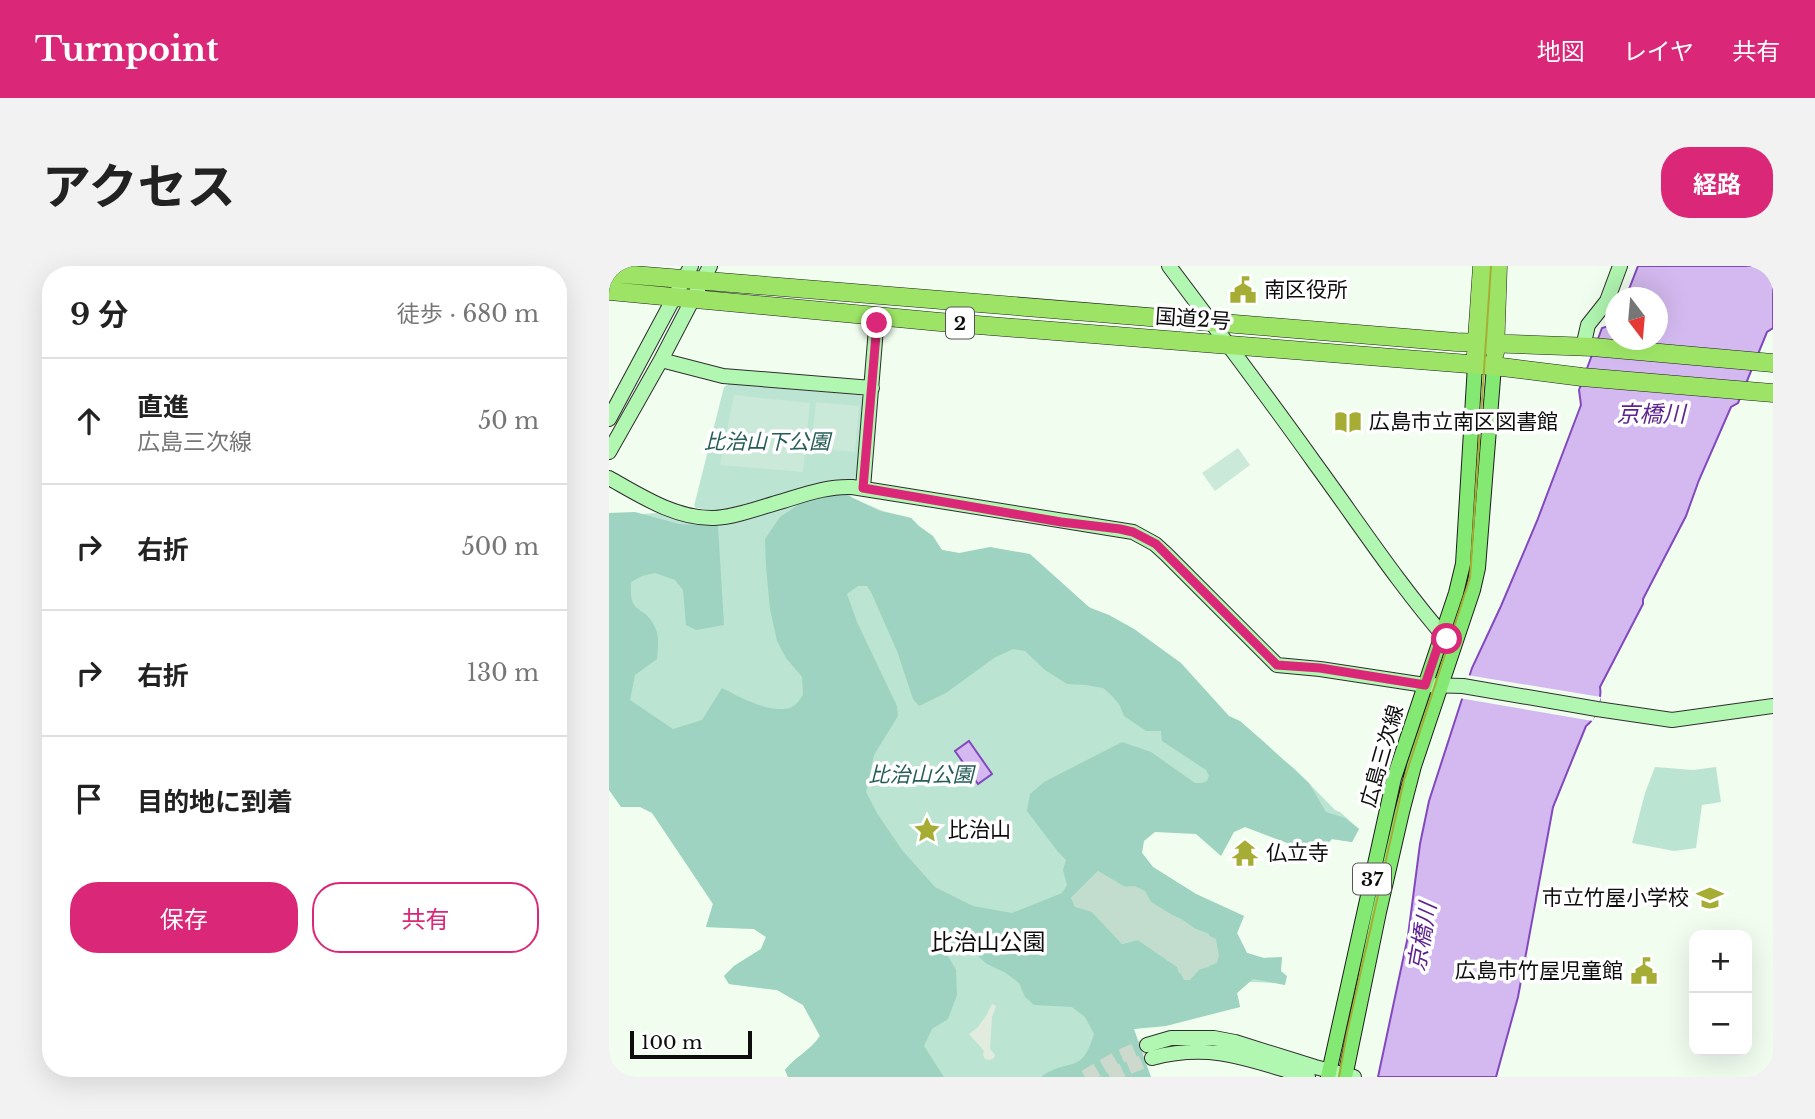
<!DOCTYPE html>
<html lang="ja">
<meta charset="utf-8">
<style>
:root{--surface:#fff;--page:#f2f2f2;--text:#222;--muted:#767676;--line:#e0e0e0;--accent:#db2777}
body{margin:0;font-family:"Libre Baskerville","Noto Sans JP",serif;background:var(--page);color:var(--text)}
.controls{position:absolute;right:21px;bottom:21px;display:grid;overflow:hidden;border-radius:14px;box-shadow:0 7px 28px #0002}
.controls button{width:63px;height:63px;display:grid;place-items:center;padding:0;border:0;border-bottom:2px solid var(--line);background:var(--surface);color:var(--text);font:35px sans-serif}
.compass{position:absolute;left:996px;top:21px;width:63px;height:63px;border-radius:50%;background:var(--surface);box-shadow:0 7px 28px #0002;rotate:164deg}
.scale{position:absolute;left:21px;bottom:18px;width:122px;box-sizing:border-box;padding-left:7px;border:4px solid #0d0d0d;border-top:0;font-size:19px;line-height:24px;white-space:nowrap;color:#0d0d0d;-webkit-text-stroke:5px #fff;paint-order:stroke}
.stop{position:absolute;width:21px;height:21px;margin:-16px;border:5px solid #db2777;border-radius:50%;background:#fff}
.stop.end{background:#db2777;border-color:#fff;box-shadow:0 2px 7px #0008}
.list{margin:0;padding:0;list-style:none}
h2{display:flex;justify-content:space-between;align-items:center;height:91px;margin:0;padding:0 28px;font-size:30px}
h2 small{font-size:23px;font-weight:400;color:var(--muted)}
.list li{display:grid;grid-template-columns:46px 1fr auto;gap:21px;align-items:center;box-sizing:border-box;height:126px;padding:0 28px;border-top:2px solid var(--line)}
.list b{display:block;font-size:26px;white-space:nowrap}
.list p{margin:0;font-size:23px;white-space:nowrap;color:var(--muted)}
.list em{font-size:23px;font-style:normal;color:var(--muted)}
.actions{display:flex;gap:14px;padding:21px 28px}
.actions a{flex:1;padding:16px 0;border:2px solid var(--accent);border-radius:28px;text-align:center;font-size:24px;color:var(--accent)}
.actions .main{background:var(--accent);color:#fff}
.icon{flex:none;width:38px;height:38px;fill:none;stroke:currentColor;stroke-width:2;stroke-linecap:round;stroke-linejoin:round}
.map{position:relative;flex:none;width:1164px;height:811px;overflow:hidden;border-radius:28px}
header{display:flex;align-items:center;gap:42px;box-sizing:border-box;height:98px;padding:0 35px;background:var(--accent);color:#fff}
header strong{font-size:33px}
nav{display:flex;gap:38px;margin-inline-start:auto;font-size:24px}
.intro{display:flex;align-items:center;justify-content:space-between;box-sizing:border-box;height:168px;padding:0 42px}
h1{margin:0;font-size:49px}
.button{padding:18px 32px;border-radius:28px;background:var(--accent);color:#fff;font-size:24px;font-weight:700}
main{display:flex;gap:42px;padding:0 42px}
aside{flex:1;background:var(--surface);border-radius:28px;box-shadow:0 7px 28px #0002}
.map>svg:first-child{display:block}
.green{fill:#bce4d3}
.forest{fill:#9dd3c0;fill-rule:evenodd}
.cemetery{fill:#c2ddce}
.pitch{fill:#cae9d8}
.plaza{fill:#e1ecde}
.water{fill:#d3b9ef;stroke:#8348be;stroke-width:2}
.pier{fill:#f0fdef}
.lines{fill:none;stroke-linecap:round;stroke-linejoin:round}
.secondary-tunnel{stroke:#ced9cd;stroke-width:14;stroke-dasharray:14 7;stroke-linecap:butt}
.secondary-casing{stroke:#2f2f2f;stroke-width:16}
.primary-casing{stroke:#1e1e1e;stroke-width:16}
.highway-casing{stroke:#1e1e1e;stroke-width:19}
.secondary{stroke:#b1f6b1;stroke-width:14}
.primary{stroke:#83e973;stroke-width:14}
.highway{stroke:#9de466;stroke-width:18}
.tram{stroke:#a6ad35;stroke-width:2}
.route{stroke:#db2777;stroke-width:9}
.labels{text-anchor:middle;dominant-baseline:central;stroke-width:7;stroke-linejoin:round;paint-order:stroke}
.shield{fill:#fff;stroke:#565656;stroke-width:2}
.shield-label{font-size:19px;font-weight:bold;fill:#0d0d0d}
.poi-label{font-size:21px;fill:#0d0d0d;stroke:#fff;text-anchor:start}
.street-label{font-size:21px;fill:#0d0d0d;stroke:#fff}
.park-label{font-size:21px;font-style:italic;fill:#255d57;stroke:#fff}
.water-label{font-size:23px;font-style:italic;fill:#5f2490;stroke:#fff}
.neighbourhood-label{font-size:23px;fill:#0d0d0d;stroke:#fff}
</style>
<header>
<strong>Turnpoint</strong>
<nav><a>地図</a><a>レイヤ</a><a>共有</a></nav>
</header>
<div class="intro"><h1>アクセス</h1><a class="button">経路</a></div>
<main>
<aside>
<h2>9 分<small>徒歩 · 680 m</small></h2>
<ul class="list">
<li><svg class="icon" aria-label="ahead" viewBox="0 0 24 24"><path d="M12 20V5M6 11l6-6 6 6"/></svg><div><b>直進</b><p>広島三次線</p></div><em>50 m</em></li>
<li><svg class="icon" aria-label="right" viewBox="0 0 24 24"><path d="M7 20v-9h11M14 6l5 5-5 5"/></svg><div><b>右折</b></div><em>500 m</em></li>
<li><svg class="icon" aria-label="right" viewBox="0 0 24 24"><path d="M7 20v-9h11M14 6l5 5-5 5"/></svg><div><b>右折</b></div><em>130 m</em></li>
<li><svg class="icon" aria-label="arrive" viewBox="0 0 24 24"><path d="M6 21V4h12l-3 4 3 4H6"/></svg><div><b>目的地に到着</b></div></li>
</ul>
<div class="actions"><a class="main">保存</a><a>共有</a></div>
</aside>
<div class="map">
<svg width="1164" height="811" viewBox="0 0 1164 811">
<rect width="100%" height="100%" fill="#f0fdef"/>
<path class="green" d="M 120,118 L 252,129 L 255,132 L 249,211 L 243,214 L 214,217 L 111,245 L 87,242 L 85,240 L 115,121 Z
M 242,227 L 242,232 L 274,245 L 302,252 L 333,284 L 355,288 L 499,349 L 525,363 L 571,397 L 620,451 L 686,503 L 726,544 L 731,546 L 750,563 L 743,576 L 723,573 L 717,579 L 697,584 L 636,561 L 612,571 L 554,563 L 529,572 L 533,587 L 544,601 L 587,628 L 635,650 L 628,667 L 638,687 L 654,692 L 673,691 L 668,717 L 640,716 L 628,727 L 631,741 L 525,763 L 509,811 L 179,811 L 176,804 C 187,790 200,786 211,770 L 194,739 L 168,724 L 120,718 L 115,710 L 125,700 L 152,683 L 157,671 L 145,663 L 97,661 L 104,638 L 27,518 L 0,261 L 32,248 L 49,247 L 86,257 L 108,258 L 221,228 Z
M 1046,501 L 1084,504 L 1107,501 L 1112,536 L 1093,539 L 1087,582 L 1065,585 L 1023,577 L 1036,527 Z"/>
<path class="forest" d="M 234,227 L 271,245 L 302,252 L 310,260 L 324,270 L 333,284 L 350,287 L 381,281 L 421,288 L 481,342 L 500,349 L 525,363 L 572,397 L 620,450 L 631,455 L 654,475 L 700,517 L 717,546 L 736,552 L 750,563 L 743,576 L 723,573 L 717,579 L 697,584 L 636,561 L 625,566 L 612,590 L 587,568 L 546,566 L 535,575 L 533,587 L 544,601 L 587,628 L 635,650 L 628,667 L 638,687 L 655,692 L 673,691 L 672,705 L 678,710 L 676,719 L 644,713 L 628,727 L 631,741 L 557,760 L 525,763 L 542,811 L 432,811 C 460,790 472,811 485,768 L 476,751 L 463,741 L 425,739 L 416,731 L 410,717 L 397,707 L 378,698 L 356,679 L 344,677 L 338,688 L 347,704 L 348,729 L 339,753 L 323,763 L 315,780 L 335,811 L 179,811 L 176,804 C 187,790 200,786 211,770 L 194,739 L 168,724 L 120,718 L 115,710 L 125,700 L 152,683 L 157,671 L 145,663 L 97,661 L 104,638 L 43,547 L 31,541 L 12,541 L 0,524 L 0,247 L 26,246 L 70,258 L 109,260 L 115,359 L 87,364 L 77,359 L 74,324 L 66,314 L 46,307 L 33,310 L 22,316 C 20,351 33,337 45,359 C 51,370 49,382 48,393 L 26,409 L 21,434 L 64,463 L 93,454 L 113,422 C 131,431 162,449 183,441 C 188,438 191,433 194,429 L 193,411 L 177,392 L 168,375 L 161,343 L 157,301 L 156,273 L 171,251 L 192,237 L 217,230 ZM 249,320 L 258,320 L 262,326 L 288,385 L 304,433 L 310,440 L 337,427 L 385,392 L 404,383 L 416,385 L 436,404 L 458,418 L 477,419 L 494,422 L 502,429 L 510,438 L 515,450 L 537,465 L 552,465 L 553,475 L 597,504 L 600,510 L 598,515 L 593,517 L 586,517 L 542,486 L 513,476 L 435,516 L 421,528 L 418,545 L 449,586 L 457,594 L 454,604 L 458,619 L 453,627 L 403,647 L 364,640 L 326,621 L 293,584 L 268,547 L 257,526 L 265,489 L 289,450 L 288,440 L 248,356 L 238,328 ZM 489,605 L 516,621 L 525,620 L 536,625 L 542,636 L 563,649 L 572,653 L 585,662 L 600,668 L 600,701 L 570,707 L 568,701 L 529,674 L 513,678 L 483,646 L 462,632 Z"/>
<path class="cemetery" d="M 489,605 L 516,621 L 525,620 L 536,625 L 542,636 L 563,649 L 572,653 L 585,662 L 607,673 L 610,690 L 608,697 L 590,704 L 581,714 L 575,714 L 568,701 L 529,674 L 513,678 L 483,646 L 466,641 L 462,632 Z"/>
<path class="pitch" d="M 125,129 L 201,137 L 194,206 L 111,199 Z
M 207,136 L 250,140 L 246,186 L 202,182 Z
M 629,182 L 641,199 L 606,225 L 593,207 Z"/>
<path class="plaza" d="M 383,738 L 387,740 L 383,751 L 381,783 L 386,789 L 385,792 L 380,794 L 376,793 L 374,789 L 375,785 L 360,768 L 368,762 L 377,750 Z"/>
<path class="water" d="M 1029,0 L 1164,0 L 1164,62 L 1158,66 L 1129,137 L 1122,141 L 1090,214 L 1077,250 L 1034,333 L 1034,338 L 991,421 C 993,433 987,453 977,460 L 944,541 L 909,731 L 887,811 L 769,811 L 799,670 L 811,578 L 820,535 L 863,402 L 892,340 L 928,255 L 972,139 L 970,124 L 993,62 L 1003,59 L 1006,55 L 1006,74 L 1048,74 L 1048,32 L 1017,31 Z
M 360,475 L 383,508 L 369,518 L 346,485 Z"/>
<path class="pier" d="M 858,409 L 992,431 L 984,455 L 850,432 Z"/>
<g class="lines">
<path class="secondary-tunnel" d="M 476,811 L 510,791 L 538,779
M 501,811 L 513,804 L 543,792"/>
<defs>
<path id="secondary" d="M 560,0 C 609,65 658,130 705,196 C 749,256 790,319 839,375
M 974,81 L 979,59 L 998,35 L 1011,0
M 52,94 L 114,110 L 263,122
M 0,153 L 82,0
M 0,186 L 52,94 L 101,0
M 0,212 C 32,230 67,253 105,252 C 128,251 152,241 174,235 C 197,228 219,220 243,221 L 524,266 L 546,278 L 557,288 L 668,399 L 711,403 L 816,419 L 854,420 L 988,443 L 1063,454 L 1164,440
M 254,222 L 268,50
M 538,779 L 562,772 L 605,772 L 626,776 L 706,801 L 745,811
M 543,792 C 604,776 641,794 699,811"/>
<path id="primary" d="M 719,811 L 785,512 L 847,327 L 854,298 L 866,99
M 736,811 L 770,646 L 793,546 L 805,500 L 864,324 L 869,302 L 885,100"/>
<path id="highway" d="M 0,7 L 847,76 L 984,81 L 1164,97
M 0,25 L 331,56 L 885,100 L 973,111 L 1164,127
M 886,87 L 889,0
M 867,88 L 873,0"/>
</defs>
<use href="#secondary" class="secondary-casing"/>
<use href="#primary" class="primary-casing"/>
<use href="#highway" class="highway-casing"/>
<use href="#secondary" class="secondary"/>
<use href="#primary" class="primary"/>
<use href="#highway" class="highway"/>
<path class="tram" d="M 730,811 L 738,767 L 795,514 L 861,312 L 882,0"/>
</g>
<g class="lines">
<path class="route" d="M 268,57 L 254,222 L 452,256 L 511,263 L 524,266 L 547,278 L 668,399 L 711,402 L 816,419 L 833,368 L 838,373"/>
</g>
<defs>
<symbol id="civic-bare" viewBox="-9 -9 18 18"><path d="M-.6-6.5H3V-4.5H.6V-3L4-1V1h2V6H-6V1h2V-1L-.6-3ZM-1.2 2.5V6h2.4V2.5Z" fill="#a6ad35" stroke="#fff" stroke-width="2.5" paint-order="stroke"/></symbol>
<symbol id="library-bare" viewBox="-9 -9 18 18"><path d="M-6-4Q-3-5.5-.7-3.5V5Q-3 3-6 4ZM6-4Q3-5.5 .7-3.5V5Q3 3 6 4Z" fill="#a6ad35" stroke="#fff" stroke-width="2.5" paint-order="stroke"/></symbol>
<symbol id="sight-bare" viewBox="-9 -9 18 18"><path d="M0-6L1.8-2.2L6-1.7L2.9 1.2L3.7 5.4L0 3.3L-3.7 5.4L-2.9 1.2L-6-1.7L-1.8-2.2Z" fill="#a6ad35" stroke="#fff" stroke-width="2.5" paint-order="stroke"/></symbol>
<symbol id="temple-bare" viewBox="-9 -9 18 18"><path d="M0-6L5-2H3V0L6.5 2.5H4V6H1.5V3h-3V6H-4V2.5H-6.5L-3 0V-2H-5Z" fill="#a6ad35" stroke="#fff" stroke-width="2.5" paint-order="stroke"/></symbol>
<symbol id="school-bare" viewBox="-9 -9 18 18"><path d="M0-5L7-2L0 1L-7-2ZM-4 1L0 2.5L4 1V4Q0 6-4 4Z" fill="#a6ad35" stroke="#fff" stroke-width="2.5" paint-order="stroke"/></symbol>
</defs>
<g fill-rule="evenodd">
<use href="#civic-bare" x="615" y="5" width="38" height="38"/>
<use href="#library-bare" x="720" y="137" width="38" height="38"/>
<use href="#sight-bare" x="299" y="545" width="38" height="38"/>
<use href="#temple-bare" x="617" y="568" width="38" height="38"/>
<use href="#school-bare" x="1082" y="613" width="38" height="38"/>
<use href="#civic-bare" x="1016" y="686" width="38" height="38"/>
</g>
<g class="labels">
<g class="shield">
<rect x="337" y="41.5" width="28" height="31" rx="5"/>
<rect x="744" y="597.5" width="38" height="31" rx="5"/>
</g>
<g class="shield-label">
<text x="351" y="57">2</text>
<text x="763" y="613">37</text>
</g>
<g class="poi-label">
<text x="655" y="24">南区役所</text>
<text x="760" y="156">広島市立南区図書館</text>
<text x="339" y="564">比治山</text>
<text x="657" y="587">仏立寺</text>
<text x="1080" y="632" text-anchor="end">市立竹屋小学校</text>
<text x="1014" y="705" text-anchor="end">広島市竹屋児童館</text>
</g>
<g class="street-label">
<text transform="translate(584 53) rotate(4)">国道2号</text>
<text transform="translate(773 490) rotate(-74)">広島三次線</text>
</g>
<g class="park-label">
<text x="158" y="176">比治山下公園</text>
<text x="312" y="509">比治山公園</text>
</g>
<g class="water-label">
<text x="1042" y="148">京橋川</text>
<text transform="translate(813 671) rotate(-80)">京橋川</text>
</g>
<g class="neighbourhood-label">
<text x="379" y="676">比治山公園</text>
</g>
</g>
</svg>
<div class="controls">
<button>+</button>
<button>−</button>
</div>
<svg class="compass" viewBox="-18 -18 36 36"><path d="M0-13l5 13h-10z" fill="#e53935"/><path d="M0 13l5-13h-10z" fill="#767676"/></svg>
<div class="scale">100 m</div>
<div class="stop" style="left:838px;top:373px"></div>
<div class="stop end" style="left:268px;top:57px"></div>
</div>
</main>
